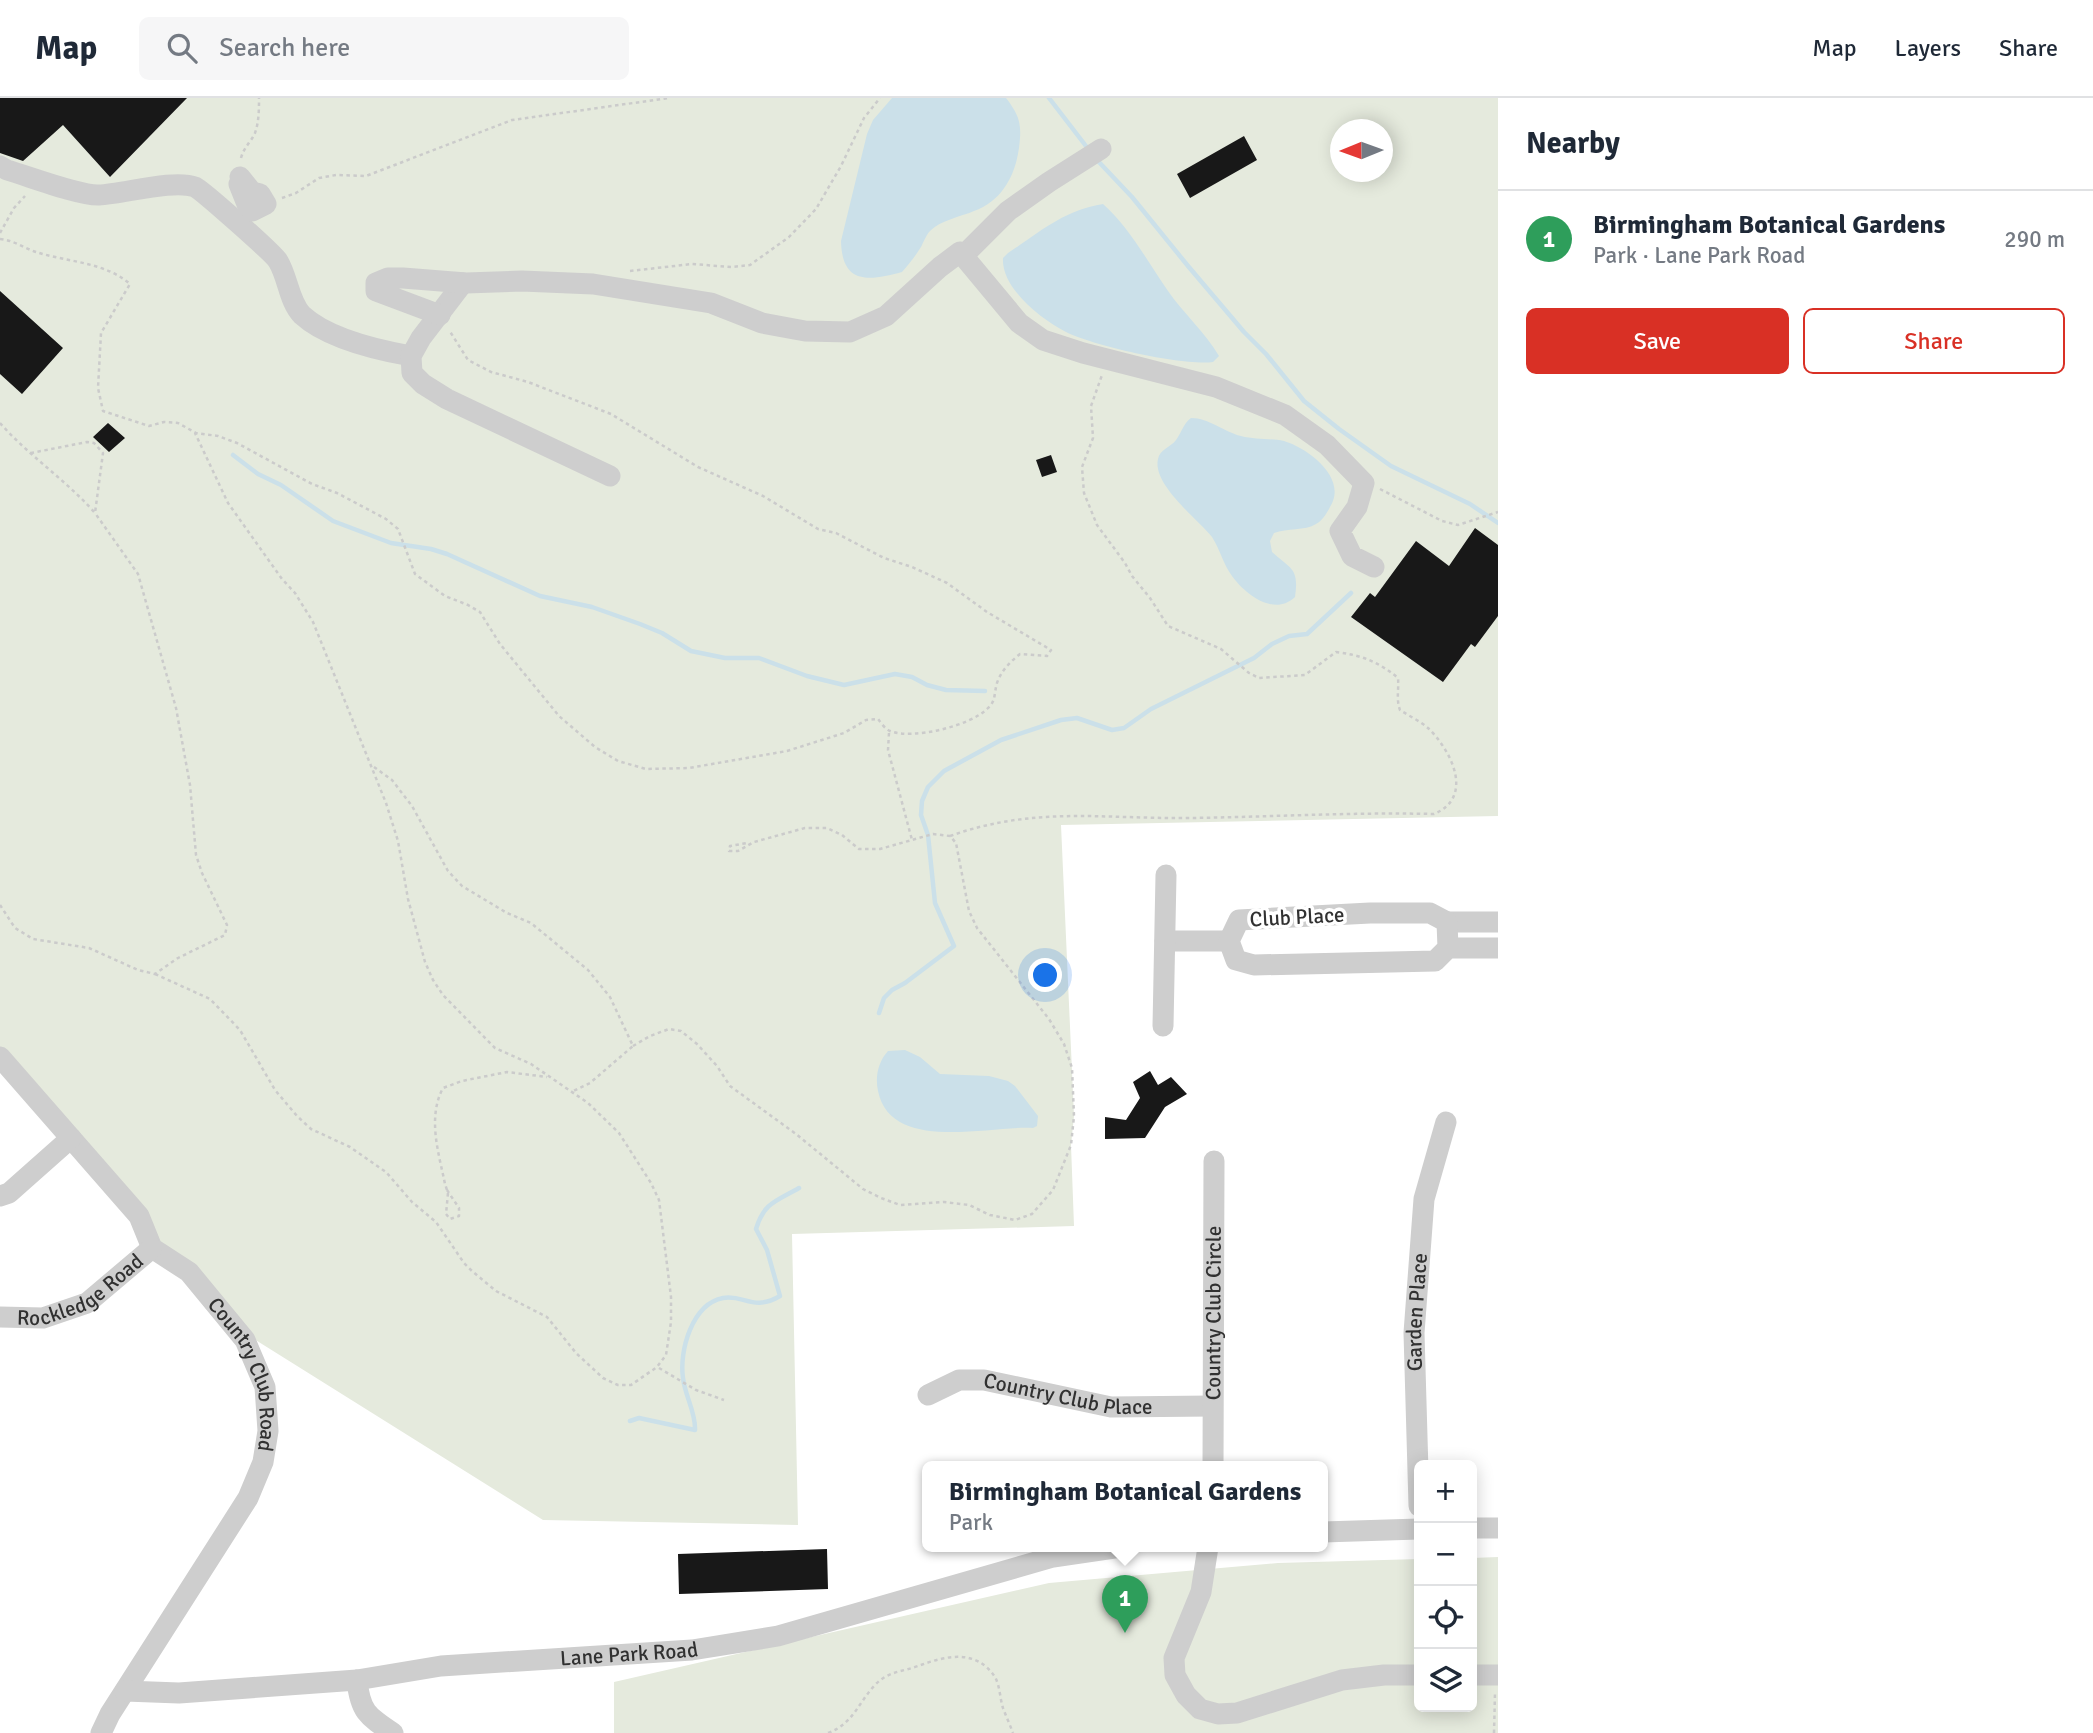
<!DOCTYPE html>
<meta charset="utf-8">
<style>
:root{--surface:#fff;--page:#f6f6f7;--text:#1f2937;--muted:#747a83;--line:#e0e1e3;--accent:#d93025}
body{margin:0;font-family:Signika,sans-serif;background:var(--page);color:var(--text)}
.controls{position:absolute;right:21px;bottom:21px;display:grid;overflow:hidden;border-radius:10px;box-shadow:0 4px 18px #0003}
.controls button{width:63px;height:63px;display:grid;place-items:center;padding:0;border:0;border-bottom:2px solid var(--line);background:var(--surface);color:var(--text);font:35px sans-serif}
.compass{position:absolute;left:1330px;top:21px;width:63px;height:63px;border-radius:50%;background:var(--surface);box-shadow:0 4px 18px #0003;rotate:269deg}
.you{position:absolute;left:1046px;top:878px;width:24px;height:24px;margin:-18px;border:5px solid #fff;border-radius:50%;background:#1a73e8;box-shadow:0 0 0 10px #1a73e833}
.badge{display:grid;place-items:center;width:46px;height:46px;border-radius:50%;background:var(--accent);color:#fff;font-size:23px;font-weight:700}
.pin{position:absolute;translate:-50% -58px;filter:drop-shadow(0 2px 4px #0008)}
.pin::after{content:'';position:absolute;top:37px;width:24px;height:21px;background:inherit;clip-path:polygon(0 0,100% 0,50% 100%)}
.popup{position:absolute;left:922px;top:1363px;width:406px;height:91px;box-sizing:border-box;display:grid;place-content:center;border-radius:10px;background:var(--surface);filter:drop-shadow(0 2px 5px #0005);font-size:23px;white-space:nowrap;color:var(--muted)}
.popup b{font-size:26px;color:var(--text)}
.popup::after{content:'';position:absolute;left:50%;top:100%;margin-left:-14px;border:14px solid transparent;border-top-color:var(--surface)}
.list{margin:0;padding:0;list-style:none}
h2{display:flex;justify-content:space-between;align-items:center;height:91px;margin:0;padding:0 28px;font-size:30px}
h2 small{font-size:23px;font-weight:400;color:var(--muted)}
.list li{display:grid;grid-template-columns:46px 1fr auto;gap:21px;align-items:center;box-sizing:border-box;height:98px;padding:0 28px;border-top:2px solid var(--line)}
.list b{display:block;font-size:26px;white-space:nowrap}
.list p{margin:0;font-size:23px;white-space:nowrap;color:var(--muted)}
.list em{font-size:23px;font-style:normal;color:var(--muted)}
.actions{display:flex;gap:14px;padding:21px 28px}
.actions a{flex:1;padding:16px 0;border:2px solid var(--accent);border-radius:10px;text-align:center;font-size:24px;color:var(--accent)}
.actions .main{background:var(--accent);color:#fff}
.icon{flex:none;width:38px;height:38px;fill:none;stroke:currentColor;stroke-width:2;stroke-linecap:round;stroke-linejoin:round}
.map{position:relative;flex:none;width:1498px;height:1635px;overflow:hidden}
header{display:flex;align-items:center;gap:42px;box-sizing:border-box;height:98px;padding:0 35px;background:var(--surface);border-bottom:2px solid var(--line)}
header strong{font-size:33px}
nav{display:flex;gap:38px;margin-inline-start:auto;font-size:24px}
.search{width:490px;height:63px;background:var(--page);display:flex;align-items:center;gap:18px;box-sizing:border-box;padding:0 24px;border-radius:10px;color:var(--muted);font-size:26px}
main{display:flex}
aside{flex:1;background:var(--surface)}
.map>svg:first-child{display:block}
.green{fill:#e5eadd;fill-rule:evenodd}
.water{fill:#cbe0e9}
.lines{fill:none;stroke-linecap:round;stroke-linejoin:round}
.stream{stroke:#cbe0e9;stroke-width:4.5}
.building{fill:#181818}
.path{stroke:#cbcbcb;stroke-width:2.5;stroke-dasharray:3.5 3.5;stroke-linecap:butt}
.minor{stroke:#cecece;stroke-width:21}
.labels{text-anchor:middle;dominant-baseline:central;stroke-width:7;stroke-linejoin:round;paint-order:stroke}
.street-label{font-size:21px;fill:#313131;stroke:#fff}
</style>
<header>
<strong>Map</strong>
<div class="search"><svg class="icon" aria-label="search" viewBox="0 0 24 24"><circle cx="10" cy="10" r="6"/><path d="M15 15l6 6"/></svg>Search here</div>
<nav><a>Map</a><a>Layers</a><a>Share</a></nav>
</header>
<main>
<div class="map">
<svg width="1498" height="1635" viewBox="0 0 1498 1635">
<rect width="100%" height="100%" fill="#fff"/>
<path class="green" d="M 0,0 L 1498,0 L 1498,718 L 1061,727 L 1074,1018 L 1071,1047 L 1074,1128 L 792,1136 L 798,1427 L 543,1422 L 251,1239 L 157,1145 L 0,949 ZM 1340,32 L 1382,32 L 1382,74 L 1340,74 Z
M 1498,1459 L 1498,1635 L 614,1635 L 614,1584 L 1049,1485 L 1278,1465 L 1419,1461 L 1419,1609 L 1472,1609 L 1472,1460 Z"/>
<path class="water" d="M 892,0 L 1006,0 C 1020,18 1022,27 1019,50 C 1015,78 1002,103 974,113 C 960,119 941,122 930,133 C 925,138 923,147 919,152 C 914,160 908,167 902,174 C 869,183 842,187 841,143 L 867,36 L 873,22 Z
M 1103,106 C 1130,130 1147,163 1168,193 C 1184,216 1205,234 1219,258 L 1213,264 C 1183,268 1094,248 1066,234 C 1042,222 1001,190 1003,160 L 1008,155 C 1040,134 1064,112 1103,106 Z
M 1191,320 C 1209,320 1224,334 1241,338 C 1255,342 1271,340 1284,343 C 1310,351 1348,381 1330,409 C 1327,415 1322,423 1316,426 C 1305,433 1287,430 1274,435 L 1270,443 L 1272,454 C 1292,472 1299,470 1295,499 C 1274,519 1245,496 1232,478 C 1223,466 1220,451 1212,439 C 1198,421 1152,387 1158,361 C 1160,351 1171,349 1176,342 C 1182,334 1183,326 1191,320 Z
M 905,952 L 920,959 L 940,976 L 989,978 L 1008,983 L 1015,988 L 1038,1018 L 1037,1028 L 1033,1030 C 990,1027 891,1056 878,993 C 875,979 878,964 888,953 Z"/>
<g class="lines">
<path class="stream" d="M 1049,0 L 1089,52
M 1097,62 L 1132,99 L 1188,168 L 1244,234 L 1266,256 L 1304,303 L 1339,331 L 1391,368 L 1470,406 L 1498,425
M 233,357 L 258,376 L 281,387 L 333,423 L 391,445 L 431,451 L 447,456 L 540,498 L 592,509 L 640,526 L 662,535 L 691,553 L 725,560 L 759,560 L 807,578 L 844,587 L 895,576 L 912,579 L 927,587 L 946,592 L 985,593
M 879,915 L 884,900 L 892,892 L 905,885 L 954,848 L 935,805 L 928,737 L 921,717 L 922,703 L 928,689 L 944,673 L 1001,642 L 1061,622 L 1077,620 L 1112,632 L 1124,630 L 1151,611 L 1254,560 L 1272,546 L 1289,538 L 1307,536 L 1351,495
M 630,1323 L 639,1320 L 695,1332 C 696,1315 685,1298 683,1280 C 679,1253 692,1206 723,1200 C 744,1196 753,1214 780,1198 L 767,1152 L 756,1131 C 764,1104 777,1103 799,1090"/>
</g>
<path class="building" d="M 0,0 L 187,0 L 110,79 L 63,27 L 23,63 L 0,55 Z
M 1244,38 L 1257,62 L 1190,100 L 1177,76 Z
M 0,193 L 63,250 L 22,296 L 0,276 Z
M 108,325 L 125,340 L 109,354 L 93,339 Z
M 1051,357 L 1057,374 L 1042,379 L 1036,362 Z
M 1475,430 L 1498,447 L 1498,518 L 1475,549 L 1471,546 L 1443,584 L 1351,519 L 1370,495 L 1375,499 L 1416,443 L 1449,468 Z
M 1150,973 L 1158,987 L 1171,979 L 1187,996 L 1165,1009 L 1145,1040 L 1105,1041 L 1105,1019 L 1126,1022 L 1140,1000 L 1133,984 Z
M 827,1451 L 828,1491 L 679,1496 L 678,1456 Z"/>
<g class="lines">
<path class="path" d="M 241,60 C 244,49 251,44 255,35 C 259,24 259,11 259,0
M 282,100 L 296,95 L 319,80 L 336,77 L 366,78 L 512,22 L 669,0
M 0,135 L 14,110 L 25,98
M 0,141 C 13,142 24,150 36,154 C 67,164 105,164 130,186 L 101,235 L 98,290 L 103,313 L 149,328 L 164,324 L 178,325 L 196,335 L 218,338 L 237,345 L 312,386 L 337,395 L 386,421 L 398,431 L 415,476 L 445,498 L 468,507 L 480,514 L 500,546 L 559,618 L 595,649 L 618,663 L 646,671 L 689,670 L 787,653 L 844,635 L 866,622 L 878,621 C 881,625 885,631 890,633 C 912,642 971,628 988,610 C 996,603 994,595 997,585 C 1001,573 1010,564 1020,556 L 1047,558 L 1051,552 L 987,514 L 947,485 L 912,469 L 884,460 L 836,435 L 818,431 L 763,398 L 698,369 L 611,316 L 528,284 L 491,274 L 468,262 L 449,232
M 630,173 L 692,166 L 731,169 L 750,167 L 789,139 L 816,111 L 841,68 L 864,20 L 880,0
M 0,325 C 29,358 66,382 95,415 L 103,355 L 94,345 L 87,344 L 31,355
M 1380,391 L 1442,423 L 1458,427 L 1498,414
M 889,635 L 888,652 L 912,742
M 374,669 L 392,682 L 412,708 L 448,773 L 462,788 L 507,815 L 531,825 L 588,872 L 610,899 L 633,948 L 590,985 L 571,994
M 950,738 C 1034,708 1103,721 1188,720 C 1270,719 1352,714 1434,716 C 1475,699 1451,652 1428,630 C 1420,623 1409,618 1400,612 C 1396,601 1399,592 1398,580 C 1379,564 1361,557 1336,554 L 1305,577 L 1259,580 L 1249,575 L 1221,551 L 1168,528 L 1150,500 L 1132,478 L 1125,465 L 1097,427 L 1084,395 L 1082,369 L 1093,340 L 1091,308 L 1102,277
M 0,807 L 15,830 L 33,841 L 89,850 L 138,872 L 155,876 L 178,860 L 225,837 L 227,827 L 202,775 L 196,757 L 190,687 L 176,610 L 138,476 L 95,415
M 155,876 L 210,901 L 240,932 L 275,992 L 297,1018 L 311,1031 L 350,1049 L 386,1074 L 412,1104 L 436,1124 L 464,1165 L 472,1173 L 496,1193 L 547,1219 L 576,1255 L 603,1280 L 618,1287 L 631,1287 L 657,1269 L 666,1257 L 671,1224 L 671,1199 L 659,1102 L 651,1085 L 619,1035 L 588,1005 L 531,966 L 495,950 L 443,897 L 433,882 L 425,864 L 418,838 L 408,801 L 398,743 L 386,705 L 313,524 L 295,495 L 282,481 L 228,405 L 195,335
M 633,948 L 650,938 L 669,931 L 681,933 L 697,946 L 717,968 L 730,988 L 796,1036 L 863,1091 L 881,1100 L 900,1107 L 944,1104 L 969,1107 L 990,1117 L 1015,1122 L 1032,1116 L 1053,1092 L 1071,1047 L 1074,1018 L 1072,970 L 1064,946 L 1049,921 L 977,830 L 969,813 L 956,745 L 950,738 L 933,736 L 880,751 L 859,751 L 842,737 L 827,730 L 805,730 L 754,744 L 738,753 L 729,753 L 730,748 L 747,745
M 447,1092 L 459,1110 L 459,1118 L 450,1121 L 446,1116 L 448,1095 L 445,1086 C 439,1056 427,1020 443,990 L 462,983 L 507,974 L 547,979
M 659,1270 L 696,1292 L 724,1302
M 828,1635 C 853,1626 858,1605 875,1587 C 888,1573 902,1574 918,1568 C 945,1558 976,1550 995,1579 C 1000,1588 1000,1601 1003,1610 C 1006,1618 1010,1627 1013,1635
M 1494,1635 L 1495,1595"/>
<g class="minor">
<path d="M 0,68 L 7,72 C 28,78 80,98 99,97 C 123,96 174,81 195,89 C 203,93 274,156 278,163 C 288,179 289,204 302,217 C 328,241 377,252 411,258"/>
<path d="M 239,86 L 247,106 L 252,113 L 266,106 L 260,96 L 252,94 L 240,79"/>
<path d="M 963,158 L 1008,113 L 1049,84 L 1101,51"/>
<path d="M 463,185 L 421,240 L 411,258 L 412,275 L 423,286 L 447,301 L 610,378"/>
<path d="M 440,217 L 376,193 L 376,185 L 388,180 L 403,180 L 466,185 L 522,183 L 593,186 L 711,205 L 762,225 L 805,233 L 850,234 L 886,218 L 940,169 L 960,154 L 1019,225 L 1043,242 L 1083,255 L 1216,289 L 1285,317 L 1327,347 L 1364,385 L 1357,409 L 1340,433 L 1352,458 L 1374,469"/>
<path d="M 1447,824 L 1498,824"/>
<path d="M 1165,843 L 1229,843"/>
<path d="M 1448,850 L 1447,824 L 1430,815 L 1370,815 L 1239,822 L 1229,843 L 1236,862 L 1254,867 L 1435,863 L 1448,850 L 1498,850"/>
<path d="M 1163,928 L 1166,777"/>
<path id="s1" d="M 0,959 L 139,1118 L 152,1150 L 189,1174 L 245,1242 L 265,1289 L 268,1333 L 263,1364 L 248,1400 L 110,1616 L 101,1635"/>
<path d="M 0,1098 L 9,1095 L 71,1040"/>
<path id="s2" d="M 0,1219 L 43,1220 L 87,1205 L 152,1150"/>
<path id="s3" d="M 928,1297 L 959,1282 L 984,1282 L 1111,1309 L 1212,1308"/>
<path id="s4" d="M 1213,1369 L 1214,1063"/>
<path id="s5" d="M 1419,1408 L 1414,1235 L 1424,1101 L 1446,1024"/>
<path d="M 1472,1430 L 1498,1430"/>
<path d="M 1323,1434 L 1419,1431"/>
<path d="M 1208,1449 L 1201,1494 L 1174,1560 L 1175,1577 L 1186,1597 L 1200,1611 L 1218,1616 L 1237,1615 L 1342,1582 L 1384,1577 L 1419,1577"/>
<path d="M 1472,1577 L 1498,1577"/>
<path d="M 357,1582 C 360,1613 367,1618 393,1635"/>
<path id="s6" d="M 125,1593 L 179,1595 L 357,1582 L 441,1568 L 692,1552 L 778,1538 L 1053,1459 L 1121,1449"/>
</g>
</g>
<g class="labels">
<g class="street-label">
<text transform="translate(1297 819) rotate(-3)">Club Place</text>
<text stroke="none"><textPath href="#s2" startOffset="88">Rockledge Road</textPath></text>
<text stroke="none"><textPath href="#s5" startOffset="194">Garden Place</textPath></text>
<text stroke="none"><textPath href="#s4" startOffset="154">Country Club Circle</textPath></text>
<text stroke="none"><textPath href="#s1" startOffset="410">Country Club Road</textPath></text>
<text stroke="none"><textPath href="#s3" startOffset="145">Country Club Place</textPath></text>
<text stroke="none"><textPath href="#s6" startOffset="506">Lane Park Road</textPath></text>
</g>
</g>
</svg>
<div class="controls">
<button>+</button>
<button>−</button>
<button><svg class="icon" aria-label="locate" viewBox="0 0 24 24"><circle cx="12" cy="12" r="6"/><path d="M12 2v4M12 18v4M2 12h4M18 12h4"/></svg></button>
<button><svg class="icon" aria-label="layers" viewBox="0 0 24 24"><path d="M12 4l9 5-9 5-9-5zM3 14l9 5 9-5"/></svg></button>
</div>
<svg class="compass" viewBox="-18 -18 36 36"><path d="M0-13l5 13h-10z" fill="#e53935"/><path d="M0 13l5-13h-10z" fill="#747a83"/></svg>
<div class="you"></div>
<div class="pin badge" style="left:1125px;top:1535px;background:#2e9e5b">1</div>
<div class="popup"><b>Birmingham Botanical Gardens</b>Park</div>
</div>
<aside>
<h2>Nearby<small></small></h2>
<ul class="list">
<li><span class="badge" style="background:#2e9e5b">1</span><div><b>Birmingham Botanical Gardens</b><p>Park · Lane Park Road</p></div><em>290 m</em></li>
</ul>
<div class="actions"><a class="main">Save</a><a>Share</a></div>
</aside>
</main>
